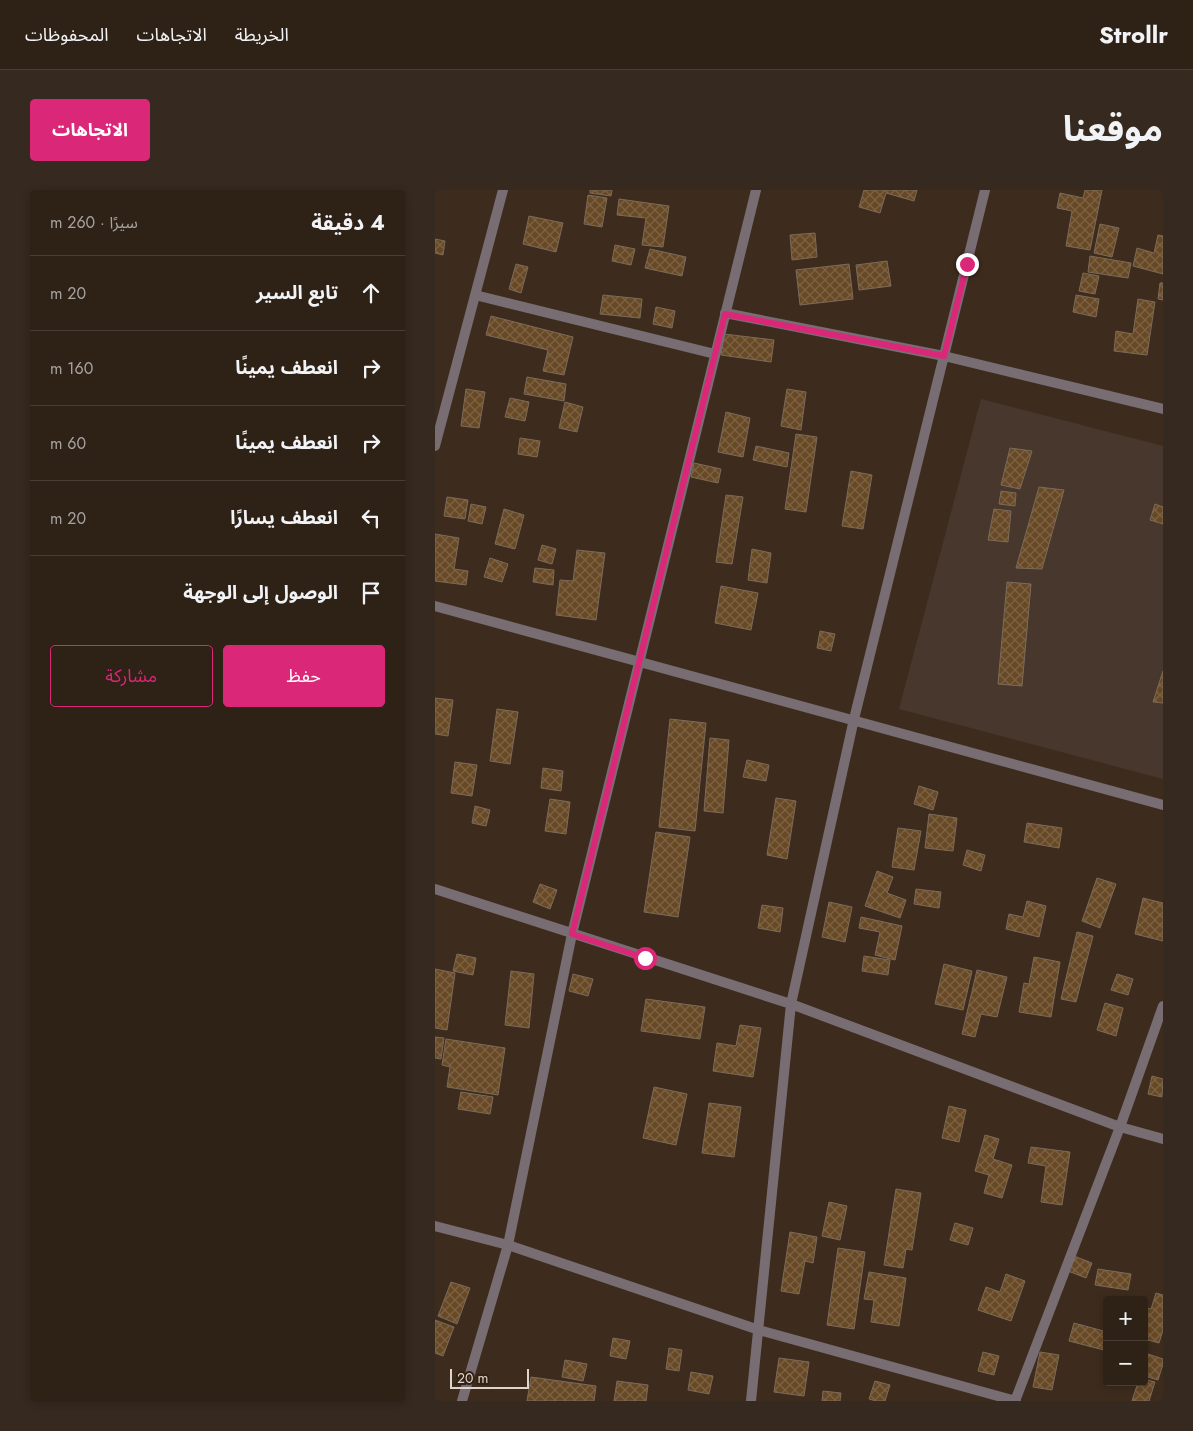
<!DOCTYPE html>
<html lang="ar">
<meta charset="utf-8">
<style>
:root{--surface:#2e2116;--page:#36291f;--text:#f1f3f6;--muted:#a7a3a1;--line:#493e35;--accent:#db2777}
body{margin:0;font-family:Jost,"Noto Sans Arabic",sans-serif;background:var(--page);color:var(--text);direction:rtl}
.controls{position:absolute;right:15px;bottom:15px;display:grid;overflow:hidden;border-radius:5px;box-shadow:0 2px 8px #0003}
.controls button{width:45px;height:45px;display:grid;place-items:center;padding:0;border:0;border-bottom:1px solid var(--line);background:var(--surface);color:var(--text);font:25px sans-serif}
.scale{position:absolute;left:15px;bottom:12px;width:79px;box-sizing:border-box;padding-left:5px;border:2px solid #dfd4cb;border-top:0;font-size:14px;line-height:18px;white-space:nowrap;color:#dfd4cb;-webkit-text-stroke:4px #332214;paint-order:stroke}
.stop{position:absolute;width:15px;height:15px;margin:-11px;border:4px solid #db2777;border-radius:50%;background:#fff}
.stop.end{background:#db2777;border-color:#fff;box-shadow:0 1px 5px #0008}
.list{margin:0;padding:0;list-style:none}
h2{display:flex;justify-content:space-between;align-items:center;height:65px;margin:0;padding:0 20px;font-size:21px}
h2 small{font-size:16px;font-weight:400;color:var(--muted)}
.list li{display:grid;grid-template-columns:32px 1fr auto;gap:15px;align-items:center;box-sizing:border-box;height:75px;padding:0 20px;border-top:1px solid var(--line)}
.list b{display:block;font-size:19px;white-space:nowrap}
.list em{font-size:16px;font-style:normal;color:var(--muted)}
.actions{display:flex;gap:10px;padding:15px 20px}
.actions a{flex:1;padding:11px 0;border:1px solid var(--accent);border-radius:5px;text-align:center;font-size:18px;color:var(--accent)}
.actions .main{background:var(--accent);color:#fff}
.icon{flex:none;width:28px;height:28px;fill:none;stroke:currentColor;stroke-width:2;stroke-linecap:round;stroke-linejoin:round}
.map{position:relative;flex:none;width:728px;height:1211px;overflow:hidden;direction:ltr;border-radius:5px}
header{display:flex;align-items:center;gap:30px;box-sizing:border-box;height:70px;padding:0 25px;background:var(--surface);border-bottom:1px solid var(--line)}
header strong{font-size:24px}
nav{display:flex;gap:28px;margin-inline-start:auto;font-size:18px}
.intro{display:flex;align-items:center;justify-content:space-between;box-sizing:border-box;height:120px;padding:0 30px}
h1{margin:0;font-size:35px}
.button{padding:12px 22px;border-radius:5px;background:var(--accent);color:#fff;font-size:18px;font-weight:700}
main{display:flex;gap:30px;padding:0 30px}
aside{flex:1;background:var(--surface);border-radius:5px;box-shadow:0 2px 8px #0003}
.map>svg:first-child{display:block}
.education{fill:#47372c}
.building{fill:url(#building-cross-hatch);stroke:#7c6b59}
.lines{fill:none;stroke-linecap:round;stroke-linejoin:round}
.street{stroke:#786d73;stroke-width:10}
.route{stroke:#db2777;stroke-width:6}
</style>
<header>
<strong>Strollr</strong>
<nav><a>الخريطة</a><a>الاتجاهات</a><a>المحفوظات</a></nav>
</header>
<div class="intro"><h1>موقعنا</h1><a class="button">الاتجاهات</a></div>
<main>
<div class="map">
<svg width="728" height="1211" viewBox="0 0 728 1211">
<defs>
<pattern id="building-cross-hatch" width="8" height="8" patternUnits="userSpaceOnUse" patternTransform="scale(1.25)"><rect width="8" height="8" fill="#684926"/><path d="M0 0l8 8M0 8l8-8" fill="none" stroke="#7d6244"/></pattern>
</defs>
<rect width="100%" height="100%" fill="#3d2c1e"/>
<path class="education" d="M 546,209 L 728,256 L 728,589 L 464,519 Z"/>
<path class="building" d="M 155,0 L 177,0 L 176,6 L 155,3 Z
M 429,0 L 482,0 L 479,11 L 451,3 L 445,23 L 424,17 Z
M 650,0 L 667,0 L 655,60 L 631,56 L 637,21 L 622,18 L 625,3 L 648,8 Z
M 153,5 L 172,8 L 167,37 L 149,34 Z
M 184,9 L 234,16 L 228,57 L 207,55 L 211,28 L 182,25 Z
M 94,26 L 128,33 L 121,62 L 88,54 Z
M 665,34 L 684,38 L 677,67 L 659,63 Z
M 380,43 L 382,67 L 357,70 L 355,45 Z
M 723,45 L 728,46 L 728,84 L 698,76 L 702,58 L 719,63 Z
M 0,49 L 10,51 L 8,65 L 0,63 Z
M 180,55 L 200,59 L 196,75 L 177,71 Z
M 215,59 L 251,67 L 247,86 L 210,78 Z
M 655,66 L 696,73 L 693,88 L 653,82 Z
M 452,71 L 456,96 L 424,100 L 421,75 Z
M 81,74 L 93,77 L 86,103 L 74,99 Z
M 414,74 L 418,109 L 365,115 L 361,80 Z
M 648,83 L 664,86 L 660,104 L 644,101 Z
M 725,93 L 728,93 L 728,110 L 723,109 Z
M 168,105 L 207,109 L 205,128 L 165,124 Z
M 641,105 L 664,109 L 661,127 L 638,122 Z
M 703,109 L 720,112 L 712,165 L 679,161 L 681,141 L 698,144 Z
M 221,117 L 240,121 L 237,138 L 218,134 Z
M 56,126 L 138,147 L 129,185 L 108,181 L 113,160 L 51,145 Z
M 289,144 L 339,150 L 336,172 L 286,165 Z
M 92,187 L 131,194 L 129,211 L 89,204 Z
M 31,199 L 50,202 L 44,238 L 26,236 Z
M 352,199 L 371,202 L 366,240 L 346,236 Z
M 75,208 L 94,212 L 90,231 L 70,227 Z
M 130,212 L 148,217 L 142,242 L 124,238 Z
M 291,222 L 315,228 L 308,267 L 283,262 Z
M 361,244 L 382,247 L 371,322 L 350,319 Z
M 85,248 L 105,251 L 102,267 L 83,264 Z
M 321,256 L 354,263 L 352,277 L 318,270 Z
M 575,258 L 597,261 L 585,299 L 566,295 Z
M 259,273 L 286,279 L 283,293 L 256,287 Z
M 416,281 L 437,285 L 428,339 L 407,336 Z
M 604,297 L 629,300 L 607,379 L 581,378 Z
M 566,301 L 581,303 L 580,316 L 564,314 Z
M 291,305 L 308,307 L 297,374 L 281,372 Z
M 12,307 L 33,310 L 30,329 L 9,326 Z
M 36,314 L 51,317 L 47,334 L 33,331 Z
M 720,314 L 728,317 L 728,334 L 715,330 Z
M 69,319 L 89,325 L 80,359 L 60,354 Z
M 559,319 L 576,321 L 573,352 L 553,350 Z
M 0,344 L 24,348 L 19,379 L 33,381 L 31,395 L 0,391 Z
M 107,355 L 121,359 L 117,374 L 103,370 Z
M 317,359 L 336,363 L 332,393 L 313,390 Z
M 142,360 L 170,363 L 161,430 L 121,425 L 125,390 L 138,391 Z
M 55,368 L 73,374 L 67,392 L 49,387 Z
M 100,378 L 119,380 L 118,395 L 98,392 Z
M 572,392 L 596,394 L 587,496 L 563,494 Z
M 286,396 L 323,403 L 316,440 L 280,433 Z
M 385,441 L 400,444 L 396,461 L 382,458 Z
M 728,481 L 728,513 L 718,512 Z
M 0,508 L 18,510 L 13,546 L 0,544 Z
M 62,519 L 83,522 L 75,574 L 55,571 Z
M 235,529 L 271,533 L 260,641 L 224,637 Z
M 275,548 L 294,550 L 288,623 L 269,621 Z
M 312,570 L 334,575 L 331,591 L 308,587 Z
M 20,572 L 42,575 L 37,606 L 16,603 Z
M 108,578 L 128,581 L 126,601 L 106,598 Z
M 484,596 L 503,602 L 498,620 L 479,614 Z
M 341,608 L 361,611 L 352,669 L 332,665 Z
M 115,609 L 135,612 L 131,644 L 110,641 Z
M 40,616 L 55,620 L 51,636 L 37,633 Z
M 494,624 L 522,628 L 518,661 L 490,658 Z
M 592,633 L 627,638 L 624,658 L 589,652 Z
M 463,638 L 486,641 L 479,680 L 457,677 Z
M 221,642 L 255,647 L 243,727 L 209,722 Z
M 532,660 L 550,665 L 546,681 L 528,675 Z
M 442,681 L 458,687 L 452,703 L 471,710 L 465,728 L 430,716 Z
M 662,688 L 681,694 L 665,738 L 647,731 Z
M 105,694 L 122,700 L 115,719 L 98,712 Z
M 481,699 L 506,702 L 504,718 L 479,714 Z
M 708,708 L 728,713 L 728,751 L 700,744 Z
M 592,711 L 611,716 L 604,747 L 571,739 L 574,724 L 588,727 Z
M 394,712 L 417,717 L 410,752 L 387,747 Z
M 327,715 L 348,718 L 345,742 L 323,738 Z
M 426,727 L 467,736 L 460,770 L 440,765 L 445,742 L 424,738 Z
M 642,742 L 658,746 L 641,812 L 626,809 Z
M 22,764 L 41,768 L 38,785 L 18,781 Z
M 429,766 L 455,770 L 453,785 L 427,781 Z
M 599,767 L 625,772 L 616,827 L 584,822 L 589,793 L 594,794 Z
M 509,774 L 537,781 L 528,820 L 500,814 Z
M 0,779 L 20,783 L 12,840 L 0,838 Z
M 542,780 L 572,787 L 562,827 L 546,824 L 540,847 L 527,844 Z
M 76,781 L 99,784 L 94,838 L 70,835 Z
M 138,784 L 158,789 L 153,806 L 134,801 Z
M 682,784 L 698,789 L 693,805 L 676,800 Z
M 211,809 L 270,817 L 265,849 L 206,841 Z
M 670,813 L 688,818 L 681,846 L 662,840 Z
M 305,835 L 326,838 L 318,887 L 278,881 L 282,853 L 301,856 Z
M 0,847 L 9,848 L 6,869 L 0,868 Z
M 11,849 L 70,858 L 63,905 L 12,897 L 15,877 L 7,875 Z
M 717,886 L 728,889 L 727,907 L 713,904 Z
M 219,897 L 252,904 L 241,955 L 208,948 Z
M 26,902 L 58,907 L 55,924 L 23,919 Z
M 274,913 L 306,917 L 299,967 L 267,963 Z
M 514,916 L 531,920 L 524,952 L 507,948 Z
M 550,945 L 564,949 L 558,969 L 577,975 L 567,1008 L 549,1003 L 554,985 L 540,981 Z
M 596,957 L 635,962 L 627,1015 L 606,1012 L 611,976 L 593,973 Z
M 461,999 L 486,1003 L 477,1060 L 471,1059 L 468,1078 L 449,1075 Z
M 394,1012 L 412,1016 L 405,1050 L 387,1046 Z
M 520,1033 L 538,1038 L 533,1055 L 515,1050 Z
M 355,1042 L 382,1047 L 378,1073 L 370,1071 L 364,1104 L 346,1101 Z
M 403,1058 L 430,1062 L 419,1139 L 392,1135 Z
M 639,1066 L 657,1073 L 651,1088 L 633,1081 Z
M 663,1079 L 696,1084 L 693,1100 L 660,1095 Z
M 434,1082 L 471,1088 L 464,1136 L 436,1132 L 439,1110 L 429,1109 Z
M 571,1084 L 590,1091 L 576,1131 L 543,1120 L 551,1097 L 565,1102 Z
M 16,1092 L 35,1098 L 22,1134 L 3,1126 Z
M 721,1103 L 728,1105 L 728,1140 L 724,1153 L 709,1149 L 709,1117 L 716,1119 Z
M 0,1130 L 19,1137 L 8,1166 L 0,1163 Z
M 639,1133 L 672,1142 L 672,1151 L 669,1160 L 634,1151 Z
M 178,1148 L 195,1151 L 191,1169 L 175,1166 Z
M 234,1158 L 247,1160 L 244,1181 L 231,1179 Z
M 548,1162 L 564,1166 L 559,1185 L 543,1181 Z
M 605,1162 L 624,1165 L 617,1200 L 598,1197 Z
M 713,1164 L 728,1169 L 728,1174 L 723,1190 L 709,1186 L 709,1176 Z
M 344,1168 L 374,1172 L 369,1206 L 339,1202 Z
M 130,1170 L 152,1174 L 148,1191 L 127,1187 Z
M 256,1182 L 278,1186 L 274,1204 L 253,1200 Z
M 96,1187 L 161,1196 L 159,1211 L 92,1211 Z
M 709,1189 L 720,1192 L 714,1211 L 697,1211 L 703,1192 L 709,1192 Z
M 182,1191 L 213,1195 L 211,1211 L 179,1211 Z
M 440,1191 L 455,1195 L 450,1211 L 441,1211 L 434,1209 Z
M 388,1201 L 406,1203 L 405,1211 L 387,1211 Z"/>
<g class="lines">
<path class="street" d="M 40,105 L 280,164
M 290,123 L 509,166 L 728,219
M 0,256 L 68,0
M 0,416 L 728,615
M 0,699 L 356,814 L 685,937 L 728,949
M 0,1036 L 73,1055 L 324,1140 L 581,1211
M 27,1211 L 73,1055 L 137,744 L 321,0
M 316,1211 L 356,814 L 419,529 L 550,0
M 580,1211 L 685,937 L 728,816"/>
</g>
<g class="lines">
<path class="route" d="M 210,768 L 137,744 L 290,124 L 509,166 L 532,74"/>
</g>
</svg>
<div class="controls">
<button>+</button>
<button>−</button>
</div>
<div class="scale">20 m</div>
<div class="stop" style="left:210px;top:768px"></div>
<div class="stop end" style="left:532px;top:74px"></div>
</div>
<aside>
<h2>4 دقيقة<small>سيرًا · 260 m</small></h2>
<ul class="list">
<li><svg class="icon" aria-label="ahead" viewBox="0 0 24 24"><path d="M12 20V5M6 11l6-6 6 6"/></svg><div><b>تابع السير</b></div><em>20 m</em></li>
<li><svg class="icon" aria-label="right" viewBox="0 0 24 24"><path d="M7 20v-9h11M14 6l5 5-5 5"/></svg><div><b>انعطف يمينًا</b></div><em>160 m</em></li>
<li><svg class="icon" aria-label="right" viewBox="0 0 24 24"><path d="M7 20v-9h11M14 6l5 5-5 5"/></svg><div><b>انعطف يمينًا</b></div><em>60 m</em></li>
<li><svg class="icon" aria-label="left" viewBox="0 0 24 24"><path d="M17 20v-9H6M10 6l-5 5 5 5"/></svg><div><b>انعطف يسارًا</b></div><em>20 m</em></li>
<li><svg class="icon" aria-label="arrive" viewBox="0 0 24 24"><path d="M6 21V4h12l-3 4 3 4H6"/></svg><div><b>الوصول إلى الوجهة</b></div></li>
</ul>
<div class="actions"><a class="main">حفظ</a><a>مشاركة</a></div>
</aside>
</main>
